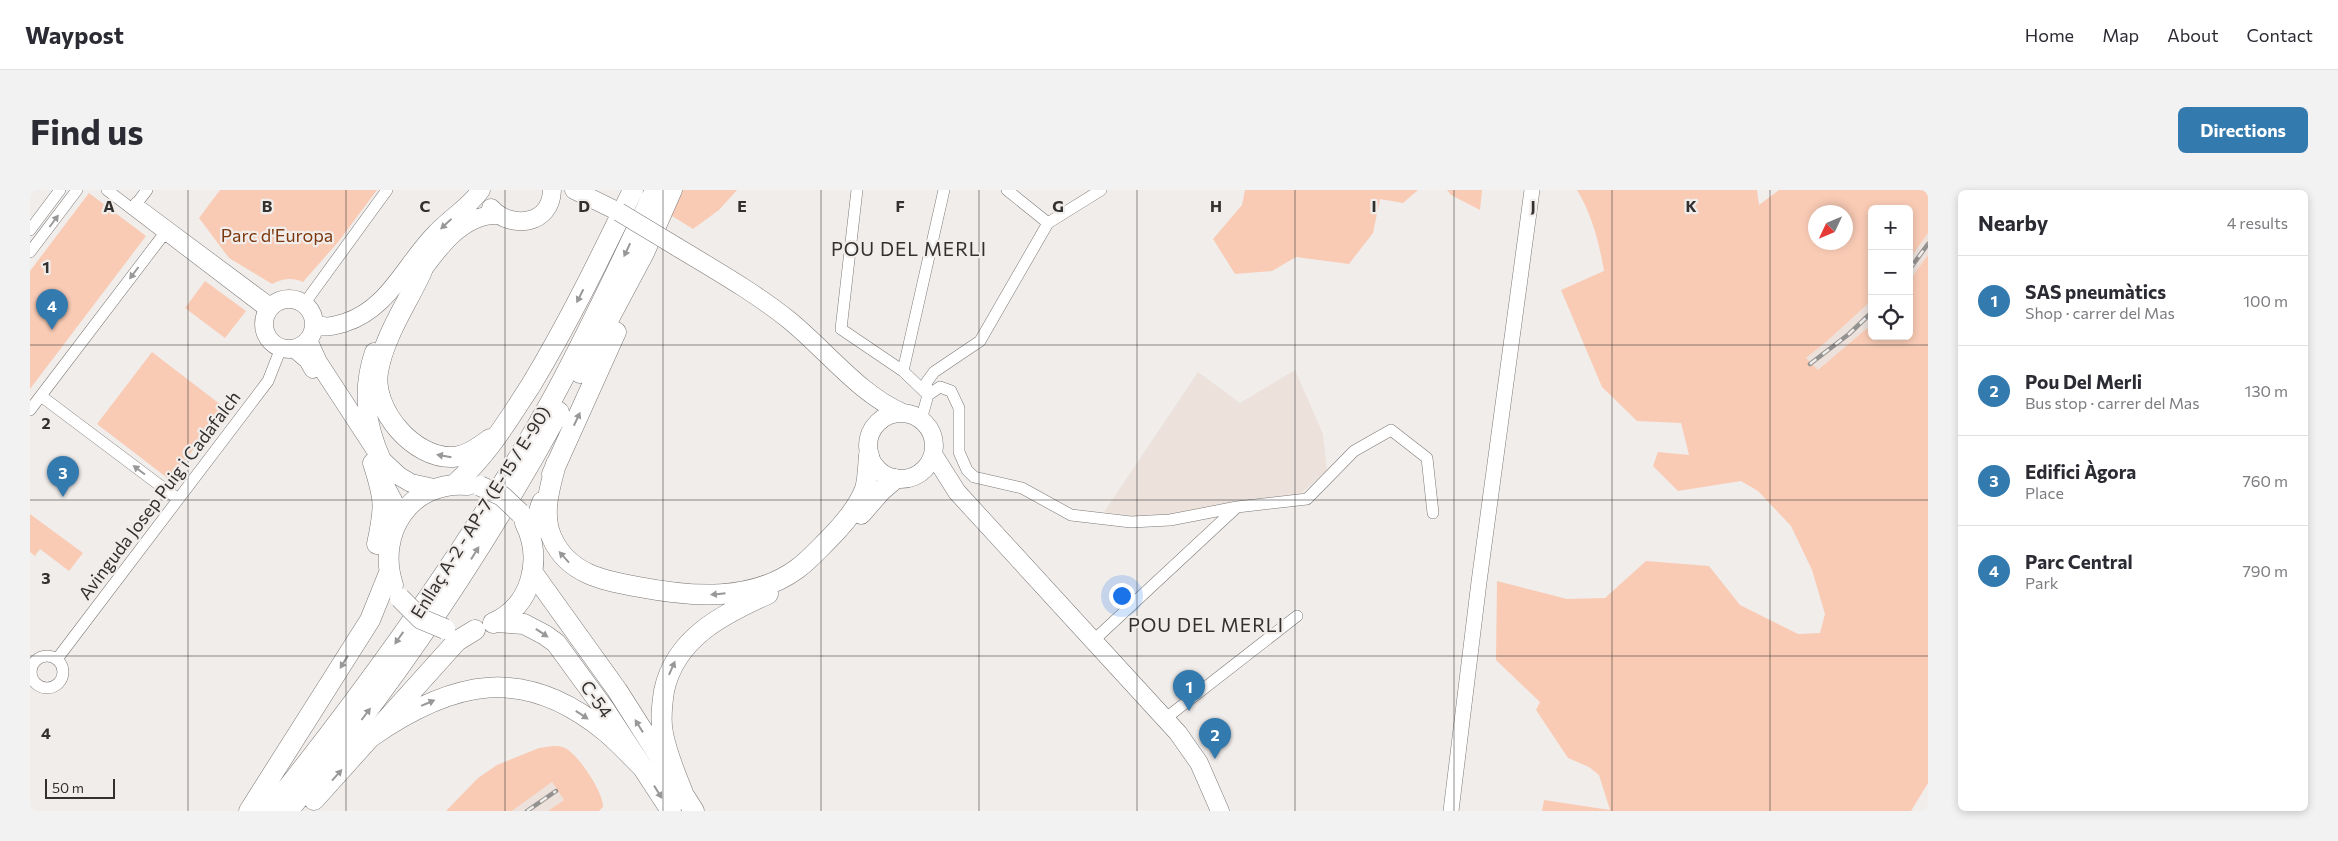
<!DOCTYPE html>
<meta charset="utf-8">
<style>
:root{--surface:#fff;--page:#f2f2f3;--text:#2b2b33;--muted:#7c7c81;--line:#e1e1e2;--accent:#337aaf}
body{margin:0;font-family:Commissioner,sans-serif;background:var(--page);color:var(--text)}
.controls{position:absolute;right:15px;top:15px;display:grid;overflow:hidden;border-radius:8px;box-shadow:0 2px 8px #0003}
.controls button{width:45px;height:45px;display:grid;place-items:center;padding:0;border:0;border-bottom:1px solid var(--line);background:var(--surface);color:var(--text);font:25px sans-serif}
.compass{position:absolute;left:1778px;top:15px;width:45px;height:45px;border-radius:50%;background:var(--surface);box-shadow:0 2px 8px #0003;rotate:226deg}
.scale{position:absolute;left:15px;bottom:12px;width:70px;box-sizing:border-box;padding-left:5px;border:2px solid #323130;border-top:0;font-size:14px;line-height:18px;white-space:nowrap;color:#323130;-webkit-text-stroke:4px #f1edeb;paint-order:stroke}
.you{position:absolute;left:1091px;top:405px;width:18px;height:18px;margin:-12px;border:4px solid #fff;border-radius:50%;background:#1a73e8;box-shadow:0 0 0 8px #1a73e833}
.badge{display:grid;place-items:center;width:32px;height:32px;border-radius:50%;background:var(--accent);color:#fff;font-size:16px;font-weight:700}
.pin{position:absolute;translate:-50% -41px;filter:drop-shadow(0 1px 2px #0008)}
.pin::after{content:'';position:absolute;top:26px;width:18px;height:15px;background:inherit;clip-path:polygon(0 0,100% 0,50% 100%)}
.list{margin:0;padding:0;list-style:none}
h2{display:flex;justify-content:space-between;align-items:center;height:65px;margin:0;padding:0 20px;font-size:21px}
h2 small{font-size:16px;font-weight:400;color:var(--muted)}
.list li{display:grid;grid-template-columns:32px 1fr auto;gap:15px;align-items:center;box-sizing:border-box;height:90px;padding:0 20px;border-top:1px solid var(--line)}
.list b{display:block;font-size:19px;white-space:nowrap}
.list p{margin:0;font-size:16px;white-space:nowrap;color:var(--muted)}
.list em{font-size:16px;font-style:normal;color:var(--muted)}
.icon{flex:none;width:28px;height:28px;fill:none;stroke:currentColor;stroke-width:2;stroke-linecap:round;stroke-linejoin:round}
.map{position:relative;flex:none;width:1898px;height:621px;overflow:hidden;border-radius:8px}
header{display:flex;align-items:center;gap:30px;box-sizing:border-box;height:70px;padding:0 25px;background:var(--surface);border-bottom:1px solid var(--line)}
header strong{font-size:24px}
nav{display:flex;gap:28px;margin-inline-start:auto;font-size:18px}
.intro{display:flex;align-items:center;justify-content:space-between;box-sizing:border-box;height:120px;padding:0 30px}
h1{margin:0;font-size:35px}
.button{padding:12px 22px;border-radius:8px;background:var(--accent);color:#fff;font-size:18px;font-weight:700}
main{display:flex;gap:30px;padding:0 30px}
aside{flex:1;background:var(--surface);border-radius:8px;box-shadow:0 2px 8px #0003}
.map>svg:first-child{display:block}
.built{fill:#ece1db}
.green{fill:#f9cbb5;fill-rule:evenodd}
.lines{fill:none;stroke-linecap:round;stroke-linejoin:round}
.street-casing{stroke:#7c7977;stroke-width:12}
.secondary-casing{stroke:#7c7977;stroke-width:16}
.primary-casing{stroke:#7c7977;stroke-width:19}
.highway-casing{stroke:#7c7977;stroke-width:21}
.street{stroke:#fff;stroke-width:11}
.secondary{stroke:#fff;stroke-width:15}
.primary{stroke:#fff;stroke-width:18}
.highway{stroke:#fff;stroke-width:20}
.rail-casing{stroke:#949290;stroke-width:4.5}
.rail{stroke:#f1edeb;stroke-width:2.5;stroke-dasharray:8;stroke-linecap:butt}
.primary-bridge-casing{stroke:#7c7977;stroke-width:19;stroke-linecap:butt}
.highway-bridge-casing{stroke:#7c7977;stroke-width:21;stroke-linecap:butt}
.primary-bridge{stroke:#fff;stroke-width:18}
.highway-bridge{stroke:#fff;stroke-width:20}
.oneway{fill:#989898}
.grid{fill:none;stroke:#323130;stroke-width:1;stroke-opacity:0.55}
.labels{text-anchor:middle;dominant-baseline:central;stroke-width:4.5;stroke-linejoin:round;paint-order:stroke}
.park-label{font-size:18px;fill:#7c370c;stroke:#f1edeb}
.street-label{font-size:18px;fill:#323130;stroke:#f1edeb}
.neighbourhood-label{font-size:19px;letter-spacing:1px;fill:#323130;stroke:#f1edeb}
.grid-label{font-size:16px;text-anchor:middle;font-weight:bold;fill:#323130;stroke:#f1edeb;stroke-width:4.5;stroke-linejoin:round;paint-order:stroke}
</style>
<header>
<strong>Waypost</strong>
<nav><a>Home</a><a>Map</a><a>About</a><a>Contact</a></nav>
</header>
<div class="intro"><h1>Find us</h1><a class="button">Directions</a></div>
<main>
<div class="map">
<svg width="1898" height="621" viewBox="0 0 1898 621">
<rect width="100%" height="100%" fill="#f1edeb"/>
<path class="built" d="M 1898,43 L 1898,65 L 1879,91 L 1879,70 Z
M 1842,110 L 1842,134 L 1788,181 L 1776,168 L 1796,152 Z
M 1265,180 L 1293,244 L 1297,282 L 1271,303 L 1119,328 L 1074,322 L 1168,182 L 1210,213 Z
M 522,592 L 534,610 L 518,621 L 482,621 Z"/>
<path class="green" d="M 190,0 L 347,0 L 309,51 L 273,92 C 261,87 253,89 242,94 L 199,68 L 169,28 Z
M 600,0 L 707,0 L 689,20 L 663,39 Z
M 1215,0 L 1388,0 L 1373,13 L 1350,9 L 1343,43 L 1319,74 L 1266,67 L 1242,81 L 1205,84 L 1183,49 L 1212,15 Z
M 1417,0 L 1452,0 L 1450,20 L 1421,5 Z
M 1547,0 L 1727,0 L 1729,15 L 1749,0 L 1898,0 L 1898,43 L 1879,70 L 1879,19 L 1842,19 L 1842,110 L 1796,152 L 1776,168 L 1788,180 L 1842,134 L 1842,146 L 1879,146 L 1879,91 L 1898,65 L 1898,593 L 1881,621 L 1512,621 L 1514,610 L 1580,620 L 1569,585 L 1559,577 L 1538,568 L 1506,520 L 1510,512 L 1466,470 L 1467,391 L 1537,409 L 1575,408 L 1616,371 L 1679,376 L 1710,415 L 1768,444 L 1790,443 L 1795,424 L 1782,380 L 1761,336 L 1728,301 L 1711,291 L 1648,301 L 1623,276 L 1628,262 L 1659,265 L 1651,233 L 1607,231 L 1572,197 L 1531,100 L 1574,81 C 1569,52 1562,25 1547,0 ZM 1786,22 L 1816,22 L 1816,52 L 1786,52 Z
M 59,3 L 116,46 L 0,199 L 0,81 Z
M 175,91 L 216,121 L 195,148 L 155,118 Z
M 122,162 L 195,218 L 140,290 L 67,234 Z
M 0,324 L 53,363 L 39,381 L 10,359 L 5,366 L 0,362 Z
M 523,556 C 527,556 531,556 535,558 C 548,564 574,603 573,617 L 569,621 L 518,621 L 534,610 L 522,592 L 482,621 L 416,621 L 448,588 L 467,575 L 509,558 Z"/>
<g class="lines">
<defs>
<path id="street" d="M 77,0 L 237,122
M 827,0 L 811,139 L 873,181 L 898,205
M 977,0 L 1018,33
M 106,13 L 243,115
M 107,13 L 117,0
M 0,40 L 30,0
M 0,62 L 47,0
M 274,114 L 357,0
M 873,181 L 914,0
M 898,205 L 910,197 L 921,201 L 929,218 L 929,262 L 937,280 L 944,287 L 992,298 L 1041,325 L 1101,332 L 1140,330 L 1207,317
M 11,206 L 148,309
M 0,220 L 134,44
M 891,230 L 898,205 L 896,193 L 904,182 L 950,151 L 1018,33 L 1071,0
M 1064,450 L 1207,317 L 1277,309 L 1324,261 L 1361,240 L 1397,268 L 1403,323
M1 482a16 16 0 1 1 32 0a16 16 0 1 1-32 0Z
M 27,469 L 238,191 L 251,158
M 1136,528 L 1267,426"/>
<path id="secondary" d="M 1421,621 L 1449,392 L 1502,0"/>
<path id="primary" d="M 544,0 L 589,22
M 461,18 C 481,40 521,35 522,0
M 647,57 C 685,80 724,102 759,130 C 797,161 829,204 873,223
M 384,92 C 404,64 430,24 467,25
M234 134a25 25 0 1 1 50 0a25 25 0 1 1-50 0Z
M 284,133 C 295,139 303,136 314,133 C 359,119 375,74 406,43 C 420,28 439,17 451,0
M 278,150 L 288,172 L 352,270 L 369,286 L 381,293 L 404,298
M 265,159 L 278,170 L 283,179
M 344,162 C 331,200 336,234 352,270
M838 256a33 33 0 1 1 66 0a33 33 0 1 1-66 0Z
M 903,264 L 927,302 L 1148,543 L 1169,573 L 1190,621
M 350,286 L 366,316 L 368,329"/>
<path id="highway" d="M 392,81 C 377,114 354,146 348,182 C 342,220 384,269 423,267 C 437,266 449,257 460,249
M 550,183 L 614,63 L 642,0
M 343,273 C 355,310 355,317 347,354
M 526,274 C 520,297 511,324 522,348 C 538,384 574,391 609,397 C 661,407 722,412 767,379 C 778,371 788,360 797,351 C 812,336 828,318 835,299 C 838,289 838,276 839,265
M 522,284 L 586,142
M 425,294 C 458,264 477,232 501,195 C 539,132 571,66 603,0
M 831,324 L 851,301 L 865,289
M 501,346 L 512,312
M 503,383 L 587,500 L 664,621
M 363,395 C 346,343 380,290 438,295
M 466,432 L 494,434 L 515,445 L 526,453 L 575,520 L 641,621
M 463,433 C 502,416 513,369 495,333
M 341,547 C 423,490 494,474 576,542 C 589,553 600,565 612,577
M 655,608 C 647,587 637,566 633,543 C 630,530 632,515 634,501 C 645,448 693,424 738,404
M 284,610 L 427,451 L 445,440
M 219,621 L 340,430 L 359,383
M 239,621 C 344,490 444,351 525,204 C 561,137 593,69 625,0
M 258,621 C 361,498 452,363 529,222"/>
</defs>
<use href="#street" class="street-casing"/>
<use href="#secondary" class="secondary-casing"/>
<use href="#primary" class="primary-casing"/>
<use href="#highway" class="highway-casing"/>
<use href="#street" class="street"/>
<use href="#secondary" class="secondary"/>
<use href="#primary" class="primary"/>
<use href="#highway" class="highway"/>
<defs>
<path id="rail" d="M 1879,80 L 1898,54
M 1780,174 L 1819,144 L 1842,122
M 497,621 L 526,601"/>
</defs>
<use href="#rail" class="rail-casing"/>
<use href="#rail" class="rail"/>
<defs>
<path id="primary-bridge" d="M 589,22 L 647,57"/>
<path id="highway-bridge" d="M 450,296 L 472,306 L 490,323
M 370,408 L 391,429 L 415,439"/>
</defs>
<use href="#primary-bridge" class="primary-bridge-casing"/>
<use href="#highway-bridge" class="highway-bridge-casing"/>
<use href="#primary-bridge" class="primary-bridge"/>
<use href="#highway-bridge" class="highway-bridge"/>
</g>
<defs><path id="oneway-solid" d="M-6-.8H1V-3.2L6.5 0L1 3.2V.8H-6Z" transform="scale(1.25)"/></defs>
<g class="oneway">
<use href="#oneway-solid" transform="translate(24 31) rotate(-53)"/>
<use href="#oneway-solid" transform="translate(416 34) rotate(137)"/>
<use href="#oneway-solid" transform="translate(597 60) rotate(115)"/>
<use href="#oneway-solid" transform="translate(104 83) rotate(127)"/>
<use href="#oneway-solid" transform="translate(550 106) rotate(117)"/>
<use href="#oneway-solid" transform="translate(547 229) rotate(-65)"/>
<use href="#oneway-solid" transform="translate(414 266) rotate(-170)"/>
<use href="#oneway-solid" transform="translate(109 280) rotate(-143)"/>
<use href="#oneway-solid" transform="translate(445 363) rotate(-58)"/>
<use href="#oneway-solid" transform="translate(534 367) rotate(-132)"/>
<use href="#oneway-solid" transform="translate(688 404) rotate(174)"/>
<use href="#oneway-solid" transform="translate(512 443) rotate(34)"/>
<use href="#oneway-solid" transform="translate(369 448) rotate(125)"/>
<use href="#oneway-solid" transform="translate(314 472) rotate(122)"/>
<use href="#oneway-solid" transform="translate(642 478) rotate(-66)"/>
<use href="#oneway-solid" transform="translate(398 513) rotate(-23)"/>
<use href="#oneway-solid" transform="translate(336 524) rotate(-53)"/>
<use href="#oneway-solid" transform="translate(552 525) rotate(33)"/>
<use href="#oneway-solid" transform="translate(609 536) rotate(-122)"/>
<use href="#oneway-solid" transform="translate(307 585) rotate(-48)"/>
<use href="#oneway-solid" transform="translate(628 602) rotate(58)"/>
</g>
<path class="grid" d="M 158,0 L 158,621M 316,0 L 316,621M 475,0 L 475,621M 633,0 L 633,621M 791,0 L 791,621M 949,0 L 949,621M 1107,0 L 1107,621M 1265,0 L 1265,621M 1424,0 L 1424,621M 1582,0 L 1582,621M 1740,0 L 1740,621M 0,155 L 1898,155M 0,310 L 1898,310M 0,466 L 1898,466"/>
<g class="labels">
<g class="park-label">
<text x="247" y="45">Parc d'Europa</text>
</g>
<g class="street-label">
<text transform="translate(129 305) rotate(-53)">Avinguda Josep Puig i Cadafalch</text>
<text transform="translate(450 322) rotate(-58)">Enllaç A-2 - AP-7 (E-15 / E-90)</text>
<text transform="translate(567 509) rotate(55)">C-54</text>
</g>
<g class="neighbourhood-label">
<text x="879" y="58">POU DEL MERLI</text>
<text x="1176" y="434">POU DEL MERLI</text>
</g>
</g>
<g class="grid-label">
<text x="79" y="22">A</text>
<text x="237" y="22">B</text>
<text x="395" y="22">C</text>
<text x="554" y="22">D</text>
<text x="712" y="22">E</text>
<text x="870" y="22">F</text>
<text x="1028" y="22">G</text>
<text x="1186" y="22">H</text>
<text x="1344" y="22">I</text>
<text x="1503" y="22">J</text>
<text x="1661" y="22">K</text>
<text x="16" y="83">1</text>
<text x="16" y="239">2</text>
<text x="16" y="394">3</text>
<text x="16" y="549">4</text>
</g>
</svg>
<div class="controls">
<button>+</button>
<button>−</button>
<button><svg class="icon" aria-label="locate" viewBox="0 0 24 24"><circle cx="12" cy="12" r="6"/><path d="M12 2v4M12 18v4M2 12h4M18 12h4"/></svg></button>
</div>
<svg class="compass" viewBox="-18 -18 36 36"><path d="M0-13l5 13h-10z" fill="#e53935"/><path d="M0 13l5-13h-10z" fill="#7c7c81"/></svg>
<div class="scale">50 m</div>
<div class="you"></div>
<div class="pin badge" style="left:1159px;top:521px">1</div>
<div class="pin badge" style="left:1185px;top:569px">2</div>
<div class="pin badge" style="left:33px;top:307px">3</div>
<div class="pin badge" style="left:22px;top:140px">4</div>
</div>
<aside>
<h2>Nearby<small>4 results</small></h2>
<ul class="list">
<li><span class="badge">1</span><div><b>SAS pneumàtics</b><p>Shop · carrer del Mas</p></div><em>100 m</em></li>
<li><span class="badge">2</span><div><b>Pou Del Merli</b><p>Bus stop · carrer del Mas</p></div><em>130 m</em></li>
<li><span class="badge">3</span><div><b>Edifici Àgora</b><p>Place</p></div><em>760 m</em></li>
<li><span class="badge">4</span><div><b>Parc Central</b><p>Park</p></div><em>790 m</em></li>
</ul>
</aside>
</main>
